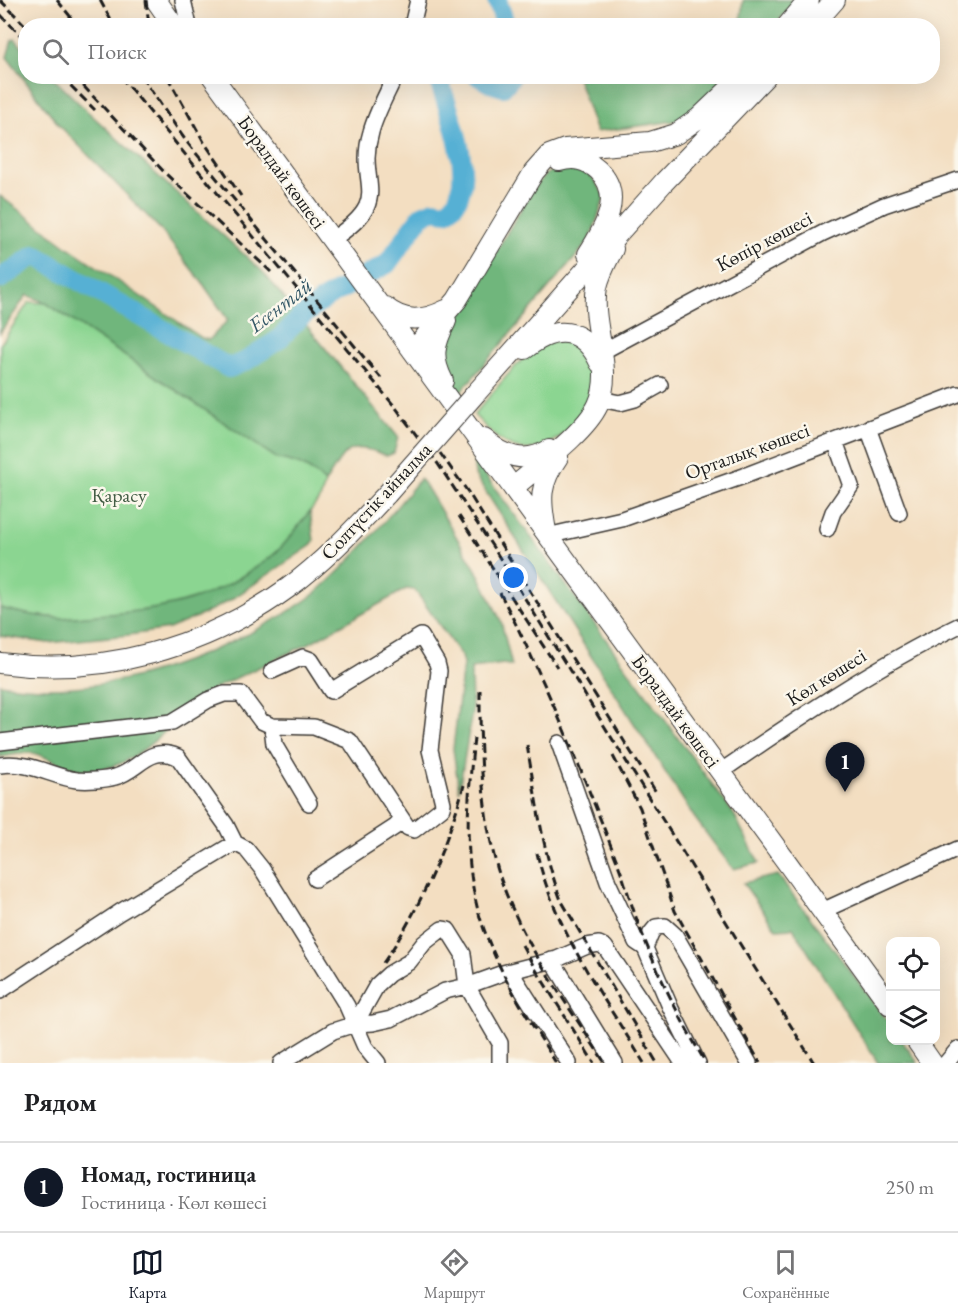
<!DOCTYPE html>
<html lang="ru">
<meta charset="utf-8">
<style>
:root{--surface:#fff;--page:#f2f2f2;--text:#202124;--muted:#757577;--line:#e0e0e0;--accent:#111827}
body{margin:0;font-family:"EB Garamond",serif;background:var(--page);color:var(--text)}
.controls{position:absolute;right:18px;bottom:18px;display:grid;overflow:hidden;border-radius:12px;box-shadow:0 6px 24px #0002}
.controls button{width:54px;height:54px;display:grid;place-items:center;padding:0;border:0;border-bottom:2px solid var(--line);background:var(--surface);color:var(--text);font:30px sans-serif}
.you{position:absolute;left:514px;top:578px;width:21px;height:21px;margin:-15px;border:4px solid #fff;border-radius:50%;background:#1a73e8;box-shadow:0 0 0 9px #1a73e833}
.badge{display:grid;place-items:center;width:39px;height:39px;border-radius:50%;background:var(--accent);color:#fff;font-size:20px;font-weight:700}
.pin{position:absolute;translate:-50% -50px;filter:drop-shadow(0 2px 3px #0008)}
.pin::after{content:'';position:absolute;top:32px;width:21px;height:18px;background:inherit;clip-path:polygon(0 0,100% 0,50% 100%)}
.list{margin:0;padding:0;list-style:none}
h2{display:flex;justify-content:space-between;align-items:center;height:78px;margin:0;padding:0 24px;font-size:26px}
h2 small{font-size:20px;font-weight:400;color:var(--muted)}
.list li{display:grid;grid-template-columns:39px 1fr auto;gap:18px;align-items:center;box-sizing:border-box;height:90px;padding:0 24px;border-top:2px solid var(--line)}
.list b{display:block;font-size:22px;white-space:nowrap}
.list p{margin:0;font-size:20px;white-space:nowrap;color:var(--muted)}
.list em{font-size:20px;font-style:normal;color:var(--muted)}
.icon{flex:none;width:33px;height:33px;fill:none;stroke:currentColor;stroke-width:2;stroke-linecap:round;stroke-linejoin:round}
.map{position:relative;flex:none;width:958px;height:1063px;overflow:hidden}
.search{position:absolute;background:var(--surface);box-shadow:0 6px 24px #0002;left:18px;right:18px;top:18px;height:66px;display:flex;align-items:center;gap:15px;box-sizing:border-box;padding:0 21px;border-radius:24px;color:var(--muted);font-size:22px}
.sheet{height:168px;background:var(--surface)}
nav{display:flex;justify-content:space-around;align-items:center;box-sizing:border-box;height:84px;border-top:2px solid var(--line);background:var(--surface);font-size:16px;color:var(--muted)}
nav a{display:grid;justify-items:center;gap:3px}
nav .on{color:var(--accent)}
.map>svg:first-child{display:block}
.green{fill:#8bd591;stroke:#547856;stroke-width:1.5}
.forest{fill:#70b67b;stroke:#46694c;stroke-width:1.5}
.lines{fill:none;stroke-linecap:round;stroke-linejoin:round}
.river{stroke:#56b0d4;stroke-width:20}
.minor-casing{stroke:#3c3935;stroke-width:18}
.major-casing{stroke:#3c3935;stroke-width:22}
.minor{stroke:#fff;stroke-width:15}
.major{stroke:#fff;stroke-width:20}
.rail{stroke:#1c1c1c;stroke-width:3;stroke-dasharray:9 4.5;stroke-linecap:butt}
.major-bridge-casing{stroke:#3c3935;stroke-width:22;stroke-linecap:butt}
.major-bridge{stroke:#fff;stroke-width:20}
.labels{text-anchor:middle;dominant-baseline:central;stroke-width:5;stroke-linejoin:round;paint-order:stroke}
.street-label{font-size:20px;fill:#1c1c1c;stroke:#fbf7ec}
.park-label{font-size:20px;fill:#435d45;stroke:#fbf7ec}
.water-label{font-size:21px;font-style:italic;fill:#335766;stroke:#fbf7ec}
</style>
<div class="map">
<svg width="958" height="1063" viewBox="0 0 958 1063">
<rect width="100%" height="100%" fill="#fbf7ec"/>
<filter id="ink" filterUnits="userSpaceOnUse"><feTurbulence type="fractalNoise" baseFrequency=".0167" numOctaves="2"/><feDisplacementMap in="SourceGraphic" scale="12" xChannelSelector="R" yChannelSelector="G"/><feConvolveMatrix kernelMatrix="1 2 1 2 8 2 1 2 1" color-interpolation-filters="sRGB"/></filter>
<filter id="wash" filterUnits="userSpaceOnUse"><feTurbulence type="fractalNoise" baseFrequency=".008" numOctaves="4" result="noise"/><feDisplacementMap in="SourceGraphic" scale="24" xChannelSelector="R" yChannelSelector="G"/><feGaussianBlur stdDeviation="1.35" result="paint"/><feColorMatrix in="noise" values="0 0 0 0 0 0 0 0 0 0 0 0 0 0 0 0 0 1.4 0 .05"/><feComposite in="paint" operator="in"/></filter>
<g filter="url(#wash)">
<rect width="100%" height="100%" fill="#f3dec1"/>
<path class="green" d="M 29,302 L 46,303 L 278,459 C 299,462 310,467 325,483 L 321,497 L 283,547 L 265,562 L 229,584 L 207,595 L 152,611 L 62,618 L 30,615 L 0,608 L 0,345 Z
M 571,340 C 577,346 590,354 594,362 C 609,400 553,462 513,447 C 497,441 485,426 474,415 C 489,397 523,353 543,344 C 551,340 563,341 571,340 Z"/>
<path class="forest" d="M 743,0 L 797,0 L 775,25 L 740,26 Z
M 15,39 L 25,50 L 26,76 L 52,77 L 86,110 L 262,271 L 398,437 L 394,453 L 387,456 C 348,439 345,451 325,483 C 311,468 298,462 278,459 L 46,303 L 27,295 L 0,333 L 0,196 L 68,247 L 202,338 L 209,340 L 228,320 L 201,281 L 160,229 L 59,125 L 7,57 L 12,40 Z
M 577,77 L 728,77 L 682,120 L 596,132 Z
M 564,166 C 587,165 594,179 605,196 L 590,240 L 458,395 C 442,368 438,364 447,334 L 533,189 L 546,174 Z
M 473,458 L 733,813 L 759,863 L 733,869 L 694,817 L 475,475 Z
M 420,479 L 429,491 L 478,573 L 501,621 L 512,666 L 504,664 L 471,668 L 472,712 L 459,791 L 453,749 L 463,664 L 461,656 L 415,590 L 406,589 L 306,645 L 213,689 C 171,718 138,776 80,770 C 63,768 48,756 32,753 C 22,752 10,756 0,757 L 0,684 C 87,699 173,671 250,633 C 273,621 299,607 319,590 C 357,556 388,517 420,479 Z
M 310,511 L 314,541 L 309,547 L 232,599 L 204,614 L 169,629 L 129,635 L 48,643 L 0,636 L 0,608 C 21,613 42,618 64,618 C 79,617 94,615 110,614 C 170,609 214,599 264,562 C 283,549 296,529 310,511 Z
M 778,875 L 890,1024 L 890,1040 L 902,1041 L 918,1063 L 878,1063 L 793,928 L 776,929 L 743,883 Z"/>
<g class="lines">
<path class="river" d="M 497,0 L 506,26
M 478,76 L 490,83 L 503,87 L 512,76
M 0,279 L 35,255 L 229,368 L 246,361 L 278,340 L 301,317 L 326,298 L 387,264 L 422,215 L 434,210 L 446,212 C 449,209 454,206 456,202 C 474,171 449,112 439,80 L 447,76"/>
</g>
</g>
<g filter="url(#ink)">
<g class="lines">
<defs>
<path id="minor" d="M 183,0 L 189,26
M 412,26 L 418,0
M 331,240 C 397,198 355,186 371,132 C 376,113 387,94 395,76
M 596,355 L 823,233 L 884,205 L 958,180
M 600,399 L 620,403 L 635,399 L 660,385
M 868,428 L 899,513
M 827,529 L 833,512 L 851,486 L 835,441
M 547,536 L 622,519 L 744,476 L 958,394
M 272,726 L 274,744 L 309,803
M 0,742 L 172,722 L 208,700 L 224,694 L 241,694 L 261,721 L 272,726 L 314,727 L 350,741 L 408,828 L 414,830 L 442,808 L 443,803 L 430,750 L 439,671 L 437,663 L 421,636 L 331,691 L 311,660 L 303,657 L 272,671
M 559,743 L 608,882 L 636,942 L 645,948 L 671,1009 L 698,1063
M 0,765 C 31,761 49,776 77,780 C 87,781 105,780 115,777 C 139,771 148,744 178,757 L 226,825 L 235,843
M 720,772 C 797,719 874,667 958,626
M 315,879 L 395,827 L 402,820
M 822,911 L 958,849
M 645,948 L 651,933 L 656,927 L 665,926 L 675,935 L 749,1063
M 552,960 L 615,1063
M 510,971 L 569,1063
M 0,991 L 120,912 L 235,843 L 246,849 L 262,869 L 347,1006 L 365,1047 L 378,1063
M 355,1024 L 377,985 L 389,974 L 409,962 L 424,943 L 442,929 L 448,930 L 463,954 L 467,986 L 503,973 L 557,959 L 587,946 L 599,944 L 605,947 L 683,1063
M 281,1063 L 333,1031 L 355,1024 L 373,1023 L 391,1019 L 445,991 L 467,986 L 500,1043 L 500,1063
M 946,1063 L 958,1049"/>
<path id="major" d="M 156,0 L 174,26
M 787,26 L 809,0
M 812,26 L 835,0
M 212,76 C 438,386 666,694 890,1005
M 559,161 C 574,157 586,159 598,170 C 625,195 604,229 588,254
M 385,307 C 404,323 424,321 446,310
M 525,349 C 555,325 583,326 600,363
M 413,351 L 457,300 L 534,172 L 549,155 L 565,149 L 650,142 L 676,134 L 699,118 L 743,76
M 443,381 C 431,357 434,345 446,321
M 476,393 L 664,182 L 766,76
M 484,439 C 504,457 525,464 549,450
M 513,488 C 537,467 585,433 598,405 C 615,368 590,325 597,287 C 600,273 607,261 613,249
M 546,531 C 540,499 539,484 558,457
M 0,663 C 102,677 205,648 288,588 C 325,561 356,527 387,494
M 916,1040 L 932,1063"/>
</defs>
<use href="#minor" class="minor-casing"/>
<use href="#major" class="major-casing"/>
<use href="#minor" class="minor"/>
<use href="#major" class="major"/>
<path class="rail" d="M 0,0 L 26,26
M 57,0 L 78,26
M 100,0 L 114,26
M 146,0 L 149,26
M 0,14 L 26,41
M 61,76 L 95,110
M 74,76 L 166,174 L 271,272
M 120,76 L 396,408 L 438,464 L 496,552 L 814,1063
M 141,76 L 186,141 L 381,378
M 167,76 L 204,142 L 241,196
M 440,453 L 468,492 L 656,792
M 459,516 L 557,667
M 500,593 C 546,681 582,772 618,864 C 625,882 630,901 637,920 C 655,969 679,1018 706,1063
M 480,690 C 480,753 481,820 501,880 C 524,946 568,1005 605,1063
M 474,738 C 467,806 461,877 489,942 C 506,985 532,1024 556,1063
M 527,745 C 536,798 542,850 561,900 L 657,1063
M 613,756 L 640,808 L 675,911 L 760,1063
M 537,853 C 555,931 603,996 644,1063
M 522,945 L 533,965 L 594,1063
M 383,963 C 418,914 448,843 464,785"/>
<defs>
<path id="major-bridge" d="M 387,494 L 476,393"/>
</defs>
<use href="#major-bridge" class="major-bridge-casing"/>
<use href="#major-bridge" class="major-bridge"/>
</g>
</g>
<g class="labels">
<g class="street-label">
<text transform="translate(282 172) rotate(54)">Боралдай көшесі</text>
<text transform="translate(764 241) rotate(-28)">Көпір көшесі</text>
<text transform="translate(747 451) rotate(-20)">Орталық көшесі</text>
<text transform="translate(376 501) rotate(-47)">Солтүстік айналма</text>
<text transform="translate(826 677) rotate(-32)">Көл көшесі</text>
<text transform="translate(676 711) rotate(54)">Боралдай көшесі</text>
</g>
<g class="park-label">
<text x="119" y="495">Қарасу</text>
</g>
<g class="water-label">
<text transform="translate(280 305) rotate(-38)">Есентай</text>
</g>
</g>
</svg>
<div class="controls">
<button><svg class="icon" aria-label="locate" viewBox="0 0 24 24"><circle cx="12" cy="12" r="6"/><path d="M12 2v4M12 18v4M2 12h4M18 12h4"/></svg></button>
<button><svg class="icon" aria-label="layers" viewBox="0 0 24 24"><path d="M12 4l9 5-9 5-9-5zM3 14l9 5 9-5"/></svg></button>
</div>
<div class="you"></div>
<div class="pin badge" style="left:845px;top:792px">1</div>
<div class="search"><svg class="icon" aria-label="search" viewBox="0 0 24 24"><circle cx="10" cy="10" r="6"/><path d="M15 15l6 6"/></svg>Поиск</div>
</div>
<section class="sheet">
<h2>Рядом<small></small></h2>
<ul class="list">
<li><span class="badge">1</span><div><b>Номад, гостиница</b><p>Гостиница · Көл көшесі</p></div><em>250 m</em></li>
</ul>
</section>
<nav>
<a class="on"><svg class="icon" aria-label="map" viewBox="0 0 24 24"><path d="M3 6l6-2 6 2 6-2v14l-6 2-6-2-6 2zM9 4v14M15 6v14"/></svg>Карта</a>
<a><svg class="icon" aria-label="directions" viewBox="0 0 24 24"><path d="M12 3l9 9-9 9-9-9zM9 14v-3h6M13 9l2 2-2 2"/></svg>Маршрут</a>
<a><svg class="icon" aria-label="saved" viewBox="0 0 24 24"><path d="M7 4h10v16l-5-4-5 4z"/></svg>Сохранённые</a>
</nav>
